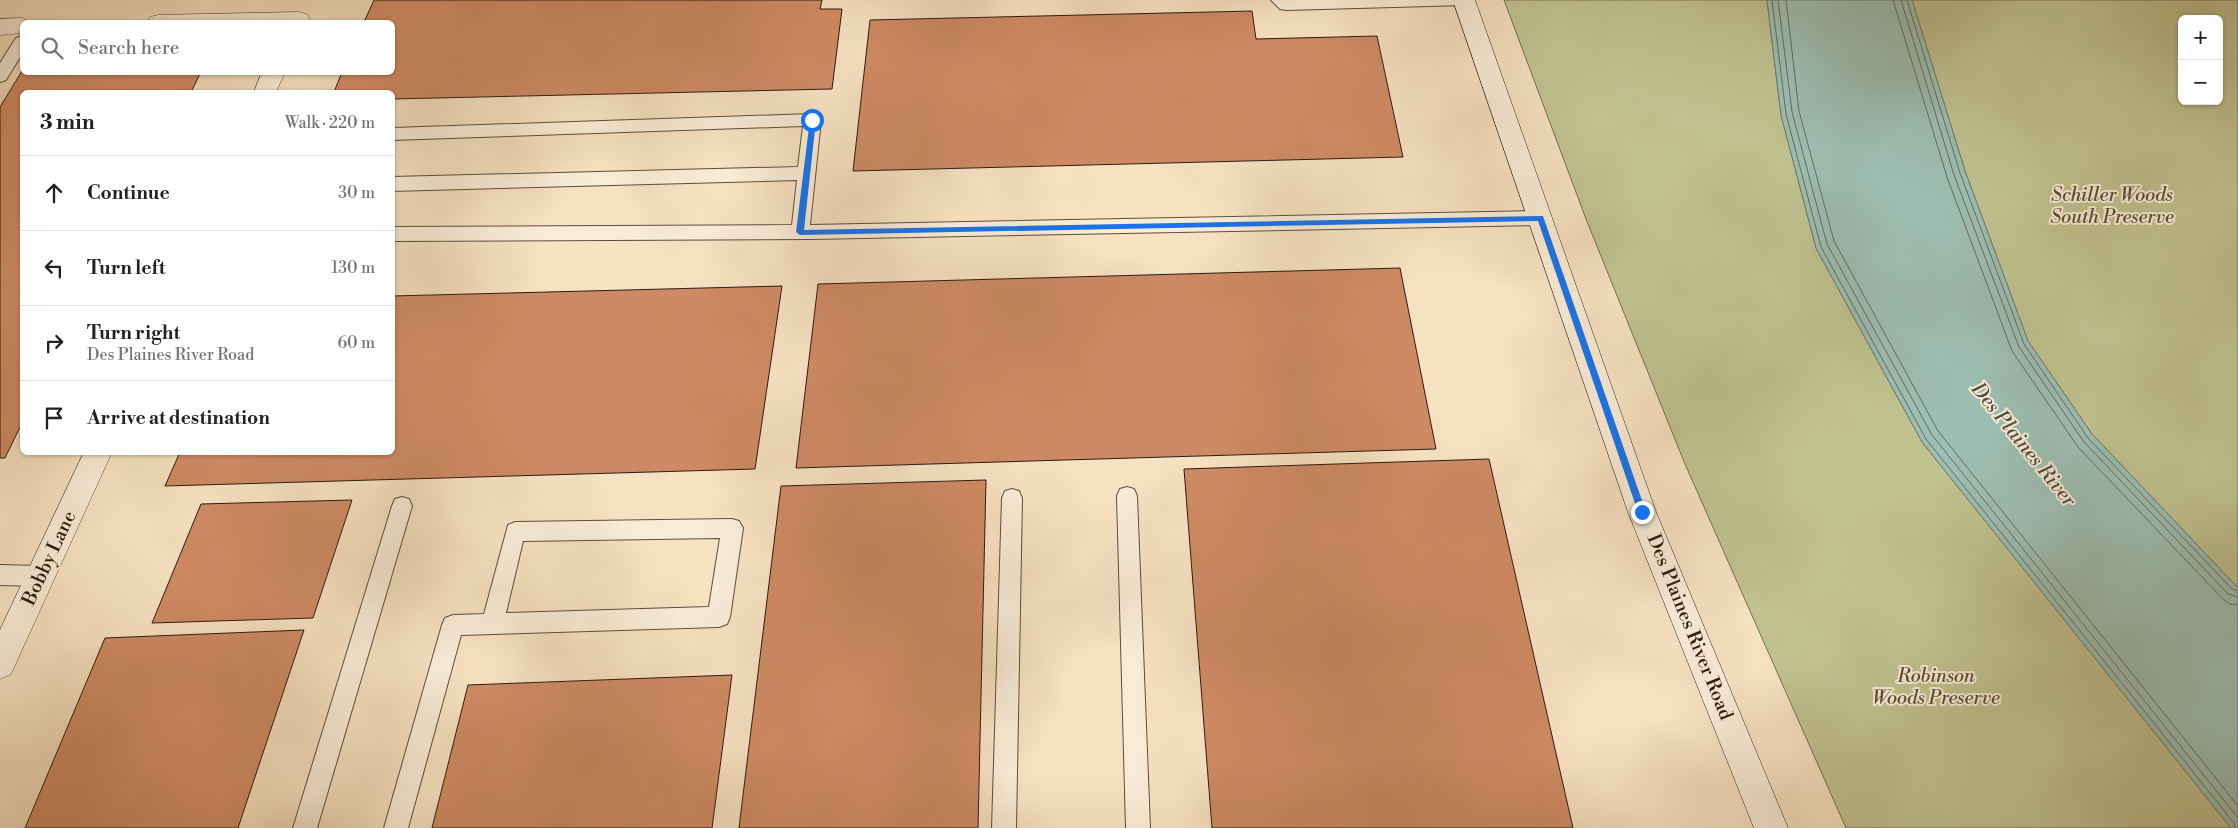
<!DOCTYPE html>
<meta charset="utf-8">
<style>
:root{--surface:#fff;--page:#f2f2f2;--text:#202124;--muted:#757577;--line:#e0e0e0}
body{margin:0;font-family:"Libre Bodoni",serif;background:var(--page);color:var(--text)}
.controls{position:absolute;right:15px;top:15px;display:grid;overflow:hidden;border-radius:8px;box-shadow:0 1px 4px #0004}
.controls button{width:45px;height:45px;display:grid;place-items:center;padding:0;border:0;border-bottom:1px solid var(--line);background:var(--surface);color:var(--text);font:25px sans-serif}
.stop{position:absolute;width:15px;height:15px;margin:-11px;border:4px solid #1a73e8;border-radius:50%;background:#fff}
.stop.end{background:#1a73e8;border-color:#fff;box-shadow:0 1px 5px #0008}
.list{margin:0;padding:0;list-style:none}
h2{display:flex;justify-content:space-between;align-items:center;height:65px;margin:0;padding:0 20px;font-size:21px}
h2 small{font-size:16px;font-weight:400;color:var(--muted)}
.list li{display:grid;grid-template-columns:32px 1fr auto;gap:15px;align-items:center;box-sizing:border-box;height:75px;padding:0 20px;border-top:1px solid var(--line)}
.list b{display:block;font-size:19px;white-space:nowrap}
.list p{margin:0;font-size:16px;white-space:nowrap;color:var(--muted)}
.list em{font-size:16px;font-style:normal;color:var(--muted)}
.icon{flex:none;width:28px;height:28px;fill:none;stroke:currentColor;stroke-width:2;stroke-linecap:round;stroke-linejoin:round}
.map{position:relative;flex:none;width:2238px;height:828px;overflow:hidden}
.search{position:absolute;background:var(--surface);box-shadow:0 1px 4px #0004;left:20px;top:20px;width:375px;height:55px;display:flex;align-items:center;gap:12px;box-sizing:border-box;padding:0 18px;border-radius:8px;color:var(--muted);font-size:19px}
.panel{position:absolute;background:var(--surface);box-shadow:0 1px 4px #0004;left:20px;top:90px;width:375px;height:365px;border-radius:8px}
.map>svg:first-child{display:block}
.green{fill:#c0c290;stroke:#766f50;fill-rule:evenodd}
.water{fill:#9dbeb3;stroke:#707d72}
.lines{fill:none;stroke-linecap:round;stroke-linejoin:round}
.shore{stroke:#646d62;stroke-width:1}
.building{fill:#ce8a64;stroke:#2c1c10}
.lane-casing{stroke:#5e4d3c;stroke-width:2}
.street-casing{stroke:#5e4d3c;stroke-width:1}
.secondary-casing{stroke:#2c1c10;stroke-width:1}
.lane{fill:#f9ecd7;fill-rule:evenodd}
.street{fill:#f9ecd7;fill-rule:evenodd}
.secondary{fill:#f9ecd7;fill-rule:evenodd}
.route{fill:#1a73e8}
.labels{text-anchor:middle;dominant-baseline:central;stroke-width:4;stroke-linejoin:round;paint-order:stroke}
.park-label{font-size:19px;font-style:italic;fill:#584e36;stroke:#f9ecd7}
.street-label{font-size:19px;fill:#2c1c10;stroke:#f9ecd7}
.water-label{font-size:20px;font-style:italic;fill:#4e4d41;stroke:#f9ecd7}
</style>
<div class="map">
<svg width="2238" height="828" viewBox="0 0 2238 828">
<rect width="100%" height="100%" fill="#f6e1c1"/>
<filter id="stains"><feTurbulence type="fractalNoise" baseFrequency=".004" numOctaves="4"/><feColorMatrix values="0 0 0 0 .2 0 0 0 0 .09 0 0 0 0 .02 0 0 0 .5 -.17"/></filter>
<radialGradient id="worn" r=".72"><stop offset=".6" stop-color="#630" stop-opacity="0"/><stop offset="1" stop-color="#630" stop-opacity=".3"/></radialGradient>
<path class="green" d="M 1504,0 L 1767,0 L 1781,115 L 1816,248 L 1922,442 L 2231,828 L 1846,828 L 1685,464 L 1586,219 Z
M 1912,0 L 2238,0 L 2238,588 L 2092,434 L 2028,341 L 1965,171 ZM 2182,19 L 2219,19 L 2219,101 L 2182,101 Z"/>
<path class="water" d="M 1767,0 L 1912,0 L 1965,171 L 2028,341 L 2092,434 L 2238,588 L 2238,828 L 2231,828 L 1922,442 L 1816,248 L 1781,115 Z"/>
<g class="lines">
<path class="shore" d="M 1772,0 L 1786,114 L 1821,247 L 1926,439 L 2234,823 L 2235,828
M 1778,0 L 1792,112 L 1827,244 L 1932,435 L 2238,818
M 1786,0 L 1799,111 L 1834,241 L 1938,431 L 2238,806
M 1893,0 L 1947,177 L 2012,351 L 2078,447 L 2223,599 L 2230,604 L 2238,605
M 1901,0 L 1954,175 L 2019,347 L 2084,442 L 2228,594 L 2238,597
M 1907,0 L 1960,173 L 2024,344 L 2088,438 L 2232,589 L 2238,591"/>
</g>
<path class="building" d="M 374,0 L 822,0 L 820,9 L 842,9 L 832,89 L 392,99 L 392,92 L 334,92 L 342,72 L 392,72 L 392,22 L 364,22 Z
M 1252,11 L 1256,39 L 1377,36 L 1403,157 L 853,171 L 870,20 Z
M 22,71 L 201,72 L 191,92 L 22,92 L 22,423 L 5,458 L 0,458 L 0,107 Z
M 1400,268 L 1436,449 L 796,468 L 818,284 Z
M 782,286 L 755,469 L 165,486 L 180,452 L 392,452 L 392,296 Z
M 1489,459 L 1573,828 L 1212,828 L 1184,469 Z
M 986,480 L 978,828 L 739,828 L 781,486 Z
M 352,500 L 313,618 L 152,623 L 201,504 Z
M 304,630 L 238,828 L 25,828 L 105,638 Z
M 732,675 L 712,828 L 432,828 L 468,685 Z"/>
<g class="lines">
<defs>
<path id="lane" d="M 1271,0 L 1473,0 L 1471,4 L 1465,5 L 1286,10 L 1280,9 Z
M 22,36 L 22,54 L 6,80 L 0,82 L 0,63 L 16,38 Z
M 812,114 L 818,116 L 821,120 L 810,225 L 1541,211 L 1547,213 L 1550,218 L 1547,223 L 1541,225 L 811,239 L 392,241 L 392,227 L 792,225 L 797,180 L 392,191 L 392,177 L 798,167 L 803,126 L 392,140 L 392,128 Z
M 1127,487 L 1134,489 L 1137,496 L 1150,828 L 1126,828 L 1117,496 L 1120,489 Z
M 1012,489 L 1019,491 L 1022,498 L 1016,828 L 992,828 L 1002,498 L 1005,491 Z
M 402,497 L 409,499 L 412,506 L 317,828 L 293,828 L 392,506 L 395,499 Z
M 732,519 L 739,521 L 743,528 L 730,617 L 727,624 L 719,627 L 461,635 L 408,828 L 384,828 L 442,625 L 445,618 L 453,615 L 484,614 L 508,525 L 515,522 ZM 720,538 L 709,607 L 506,613 L 523,541 Z
M 0,565 L 41,566 L 49,569 L 52,576 L 49,583 L 41,586 L 0,585 Z"/>
<path id="street" d="M 299,12 L 307,14 L 310,19 L 308,22 L 147,22 L 150,17 L 158,15 Z
M 22,18 L 31,22 L 22,22 L 22,33 L 0,35 L 0,19 Z
M 262,72 L 285,72 L 276,92 L 254,92 Z
M 84,452 L 112,452 L 11,674 L 0,679 L 0,630 Z"/>
<path id="secondary" d="M 1453,0 L 1475,0 L 1656,512 L 1788,828 L 1754,828 L 1628,512 Z"/>
</defs>
<use href="#lane" class="lane-casing"/>
<use href="#street" class="street-casing"/>
<use href="#secondary" class="secondary-casing"/>
<use href="#lane" class="lane"/>
<use href="#street" class="street"/>
<use href="#secondary" class="secondary"/>
</g>
<path class="route" d="M 810,119 L 816,120 L 804,230 L 1543,216 L 1646,512 L 1645,514 L 1639,514 L 1638,512 L 1538,221 L 800,235 L 796,232 Z"/>
<g class="labels">
<g class="park-label">
<text x="2112" y="195">Schiller Woods<tspan x="2112" dy="22">South Preserve</tspan></text>
<text x="1936" y="676">Robinson<tspan x="1936" dy="22">Woods Preserve</tspan></text>
</g>
<g class="street-label">
<text transform="translate(49 558) rotate(-65)">Bobby Lane</text>
<text transform="translate(1690 627) rotate(68)">Des Plaines River Road</text>
</g>
<g class="water-label">
<text transform="translate(2023 445) rotate(51)">Des Plaines River</text>
</g>
</g>
<rect width="100%" height="100%" filter="url(#stains)"/>
<rect width="100%" height="100%" fill="url(#worn)"/>
</svg>
<div class="controls">
<button>+</button>
<button>−</button>
</div>
<div class="stop" style="left:812px;top:120px"></div>
<div class="stop end" style="left:1642px;top:512px"></div>
<div class="search"><svg class="icon" aria-label="search" viewBox="0 0 24 24"><circle cx="10" cy="10" r="6"/><path d="M15 15l6 6"/></svg>Search here</div>
<section class="panel">
<h2>3 min<small>Walk · 220 m</small></h2>
<ul class="list">
<li><svg class="icon" aria-label="ahead" viewBox="0 0 24 24"><path d="M12 20V5M6 11l6-6 6 6"/></svg><div><b>Continue</b></div><em>30 m</em></li>
<li><svg class="icon" aria-label="left" viewBox="0 0 24 24"><path d="M17 20v-9H6M10 6l-5 5 5 5"/></svg><div><b>Turn left</b></div><em>130 m</em></li>
<li><svg class="icon" aria-label="right" viewBox="0 0 24 24"><path d="M7 20v-9h11M14 6l5 5-5 5"/></svg><div><b>Turn right</b><p>Des Plaines River Road</p></div><em>60 m</em></li>
<li><svg class="icon" aria-label="arrive" viewBox="0 0 24 24"><path d="M6 21V4h12l-3 4 3 4H6"/></svg><div><b>Arrive at destination</b></div></li>
</ul>
</section>
</div>
